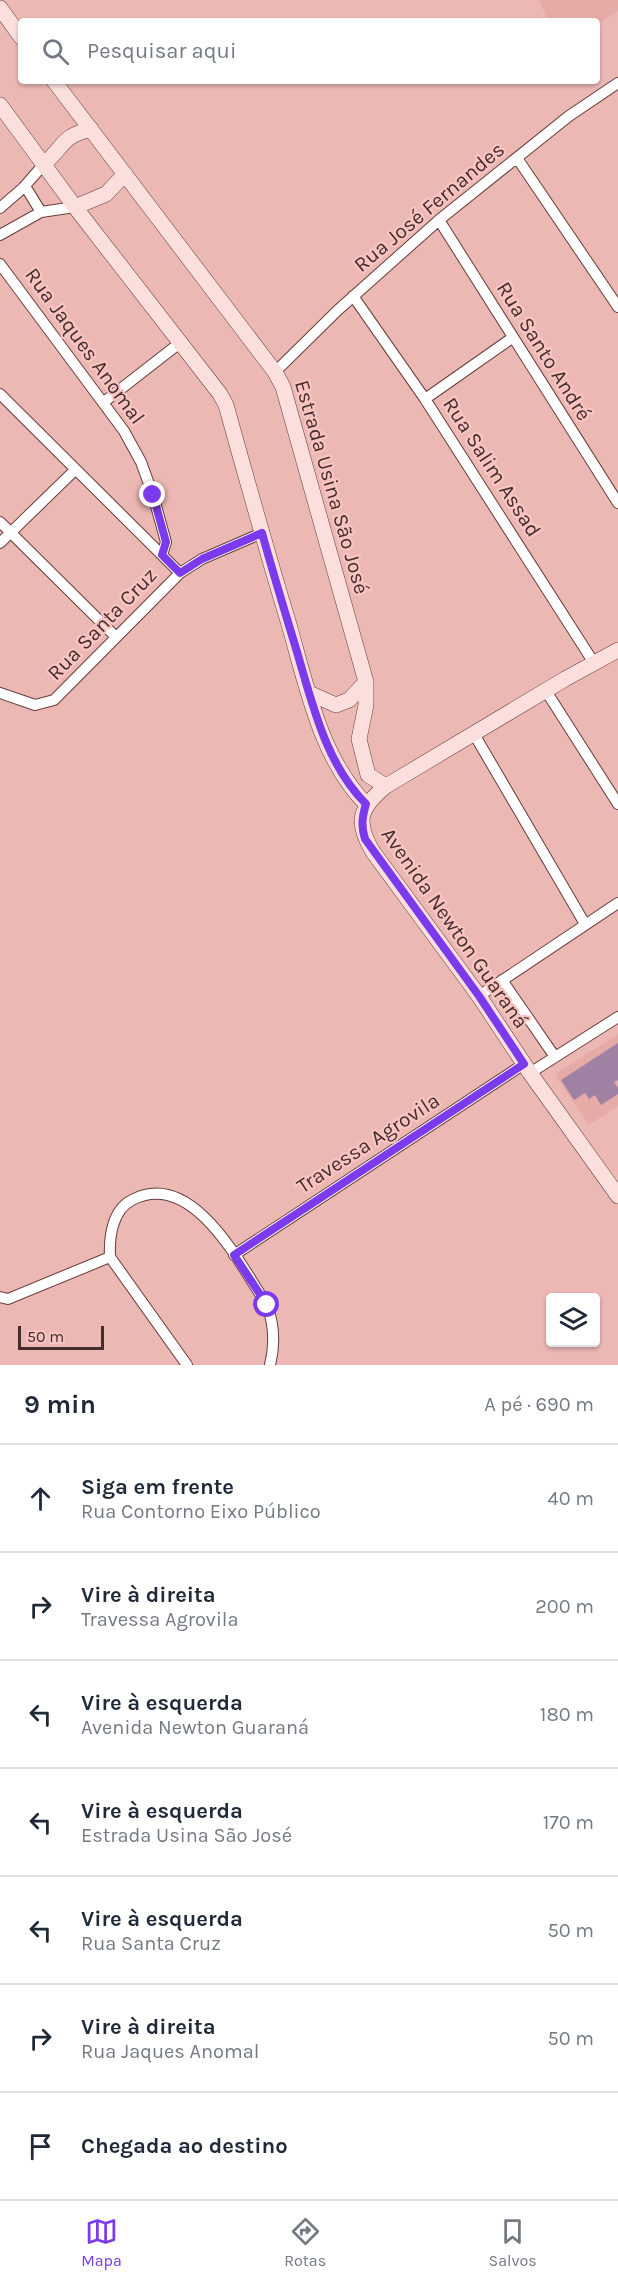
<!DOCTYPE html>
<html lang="pt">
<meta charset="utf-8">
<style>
:root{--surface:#fff;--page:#f2f2f3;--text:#1f2937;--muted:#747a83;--line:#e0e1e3;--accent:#7c3aed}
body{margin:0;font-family:Karla,sans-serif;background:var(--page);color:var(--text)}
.controls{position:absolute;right:18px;bottom:18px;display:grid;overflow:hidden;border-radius:6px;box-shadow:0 2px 4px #0004}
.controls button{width:54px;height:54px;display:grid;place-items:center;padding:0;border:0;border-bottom:2px solid var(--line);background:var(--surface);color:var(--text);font:30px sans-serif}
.scale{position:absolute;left:18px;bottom:15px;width:86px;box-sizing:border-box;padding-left:6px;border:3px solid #432e2d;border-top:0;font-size:16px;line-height:21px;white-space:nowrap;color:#432e2d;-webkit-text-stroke:4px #fac4c1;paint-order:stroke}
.stop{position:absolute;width:18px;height:18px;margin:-14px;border:4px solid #7c3aed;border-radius:50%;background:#fff}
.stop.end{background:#7c3aed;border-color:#fff;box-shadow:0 2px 6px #0008}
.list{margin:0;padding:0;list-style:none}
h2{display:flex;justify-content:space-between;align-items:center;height:78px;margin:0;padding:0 24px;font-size:26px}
h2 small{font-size:20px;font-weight:400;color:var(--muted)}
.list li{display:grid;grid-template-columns:39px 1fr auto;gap:18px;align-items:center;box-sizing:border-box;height:108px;padding:0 24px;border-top:2px solid var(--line)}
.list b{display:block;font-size:22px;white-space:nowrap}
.list p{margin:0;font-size:20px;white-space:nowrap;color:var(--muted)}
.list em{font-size:20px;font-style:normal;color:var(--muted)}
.icon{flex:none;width:33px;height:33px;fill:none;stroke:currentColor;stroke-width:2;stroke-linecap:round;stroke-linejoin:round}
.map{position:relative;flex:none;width:618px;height:1365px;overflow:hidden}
.search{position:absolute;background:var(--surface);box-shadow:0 2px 4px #0004;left:18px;right:18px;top:18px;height:66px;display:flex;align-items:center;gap:15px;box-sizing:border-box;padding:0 21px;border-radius:6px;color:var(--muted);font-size:22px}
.sheet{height:834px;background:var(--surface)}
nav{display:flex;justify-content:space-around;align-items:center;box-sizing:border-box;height:84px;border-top:2px solid var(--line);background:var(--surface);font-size:16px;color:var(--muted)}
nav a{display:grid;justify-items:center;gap:3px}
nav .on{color:var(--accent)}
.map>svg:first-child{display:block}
.built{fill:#e7aba7}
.building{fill:#9f81a3}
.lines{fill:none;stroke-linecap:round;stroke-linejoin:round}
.street-casing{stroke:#683d3b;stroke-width:12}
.secondary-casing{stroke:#683d3b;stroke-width:16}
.street{stroke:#fff;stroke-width:10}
.secondary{stroke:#fadfdd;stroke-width:15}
.route{stroke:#7c3aed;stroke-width:8}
.labels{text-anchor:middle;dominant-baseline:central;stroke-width:4.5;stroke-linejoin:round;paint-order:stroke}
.street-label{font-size:21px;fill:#432e2d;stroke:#fac4c1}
</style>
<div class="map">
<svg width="618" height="1365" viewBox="0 0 618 1365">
<rect width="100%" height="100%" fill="#ecb8b4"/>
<path class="built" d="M 539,0 L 618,0 L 618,11 L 597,25 L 597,21 L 548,21 Z
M 618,1034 L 618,1106 L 589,1125 L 556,1077 L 558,1072 Z"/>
<path class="building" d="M 618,1043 L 618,1080 L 614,1082 L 618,1088 L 618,1094 L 601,1105 L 595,1095 L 589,1099 L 585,1093 L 574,1100 L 561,1080 Z"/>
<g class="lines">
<defs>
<path id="street" d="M 517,158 L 618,307
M 25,186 L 41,212
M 0,208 L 23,188 L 44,164
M 439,220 L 618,503
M 0,235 L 41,212 L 75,207
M 0,264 L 124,431 L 141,462 L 153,495 L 166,542 L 162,555
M 353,296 L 425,399 L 594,663
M 275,372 L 338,310 L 439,220 L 569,116 L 618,83
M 0,394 L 180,573
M 425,399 L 512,338
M 104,402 L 181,342
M 0,522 L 116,637
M 0,543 L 75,470
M 546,691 L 618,804
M 0,693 L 35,705 L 54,700 L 180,573 L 202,559 L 262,533
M 474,734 L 585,924
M 502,980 L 555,1057
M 479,996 L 618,903
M 530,1073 L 618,1017
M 234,1255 L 524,1064
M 0,1297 L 8,1299 L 110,1257
M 187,1365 L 110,1257 C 109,1238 112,1210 132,1200 C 193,1168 241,1266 267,1305 C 274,1324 275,1345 270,1365"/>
<path id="secondary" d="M 0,8 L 21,37
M 54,81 L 275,372 L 283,387 L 366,682 L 366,705 L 359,739 L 368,775 L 386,786
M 0,105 L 75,207 L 220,394 L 226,405 C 246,477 266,549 288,621 C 306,683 320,758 366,804
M 44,164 C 66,145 60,137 91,129
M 75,207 L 106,194 L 125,174
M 618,650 L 565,679 L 386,786 C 359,808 355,822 373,852 L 479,996 L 530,1073 L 618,1196
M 309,693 L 336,705 L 349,700 L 366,682"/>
</defs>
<use href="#street" class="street-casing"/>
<use href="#secondary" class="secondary-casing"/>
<use href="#street" class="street"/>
<use href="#secondary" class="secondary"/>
</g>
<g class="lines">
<path class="route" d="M 153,495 L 166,542 L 162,555 L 180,573 L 202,559 L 262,533 C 273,573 285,612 297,652 C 313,706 326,764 366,804 C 362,817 361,826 365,839 L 479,996 L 524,1064 L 234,1255 L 267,1305"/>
</g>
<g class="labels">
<g class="street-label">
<text transform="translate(429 207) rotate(-40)">Rua José Fernandes</text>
<text transform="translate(85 346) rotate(54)">Rua Jaques Anomal</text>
<text transform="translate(544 351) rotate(58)">Rua Santo André</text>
<text transform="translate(492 467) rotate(57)">Rua Salim Assad</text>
<text transform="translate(332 487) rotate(74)">Estrada Usina São José</text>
<text transform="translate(102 624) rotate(-46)">Rua Santa Cruz</text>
<text transform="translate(455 928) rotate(55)">Avenida Newton Guaraná</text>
<text transform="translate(368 1143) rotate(-33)">Travessa Agrovila</text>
</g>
</g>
</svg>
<div class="controls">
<button><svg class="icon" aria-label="layers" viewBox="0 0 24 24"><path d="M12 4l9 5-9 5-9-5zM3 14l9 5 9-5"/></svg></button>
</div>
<div class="scale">50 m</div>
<div class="stop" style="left:267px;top:1305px"></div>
<div class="stop end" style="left:153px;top:495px"></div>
<div class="search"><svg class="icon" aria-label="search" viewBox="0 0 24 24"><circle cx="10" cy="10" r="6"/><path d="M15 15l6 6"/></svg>Pesquisar aqui</div>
</div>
<section class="sheet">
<h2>9 min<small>A pé · 690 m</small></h2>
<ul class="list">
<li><svg class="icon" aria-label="ahead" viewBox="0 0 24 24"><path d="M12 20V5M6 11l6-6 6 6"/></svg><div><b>Siga em frente</b><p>Rua Contorno Eixo Público</p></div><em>40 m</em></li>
<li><svg class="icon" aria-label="right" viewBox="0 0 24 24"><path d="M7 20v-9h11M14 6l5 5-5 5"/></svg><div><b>Vire à direita</b><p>Travessa Agrovila</p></div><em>200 m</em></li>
<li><svg class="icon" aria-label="left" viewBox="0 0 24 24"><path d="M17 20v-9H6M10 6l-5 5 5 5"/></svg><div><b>Vire à esquerda</b><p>Avenida Newton Guaraná</p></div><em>180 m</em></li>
<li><svg class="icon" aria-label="left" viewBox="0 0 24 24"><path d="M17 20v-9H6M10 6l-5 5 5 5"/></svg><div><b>Vire à esquerda</b><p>Estrada Usina São José</p></div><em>170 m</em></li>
<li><svg class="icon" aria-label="left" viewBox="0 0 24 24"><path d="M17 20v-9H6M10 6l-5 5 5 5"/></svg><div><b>Vire à esquerda</b><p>Rua Santa Cruz</p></div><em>50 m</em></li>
<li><svg class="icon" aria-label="right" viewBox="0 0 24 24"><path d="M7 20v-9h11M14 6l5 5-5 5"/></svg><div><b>Vire à direita</b><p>Rua Jaques Anomal</p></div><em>50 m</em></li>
<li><svg class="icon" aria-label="arrive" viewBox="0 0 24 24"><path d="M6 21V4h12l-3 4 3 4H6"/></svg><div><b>Chegada ao destino</b></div></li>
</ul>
</section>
<nav>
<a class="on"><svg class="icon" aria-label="map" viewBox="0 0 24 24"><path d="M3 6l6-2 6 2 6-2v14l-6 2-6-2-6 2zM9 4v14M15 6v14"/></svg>Mapa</a>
<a><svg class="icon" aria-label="directions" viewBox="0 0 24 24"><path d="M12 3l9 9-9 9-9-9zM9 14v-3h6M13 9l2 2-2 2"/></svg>Rotas</a>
<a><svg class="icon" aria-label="saved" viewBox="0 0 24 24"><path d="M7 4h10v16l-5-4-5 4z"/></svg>Salvos</a>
</nav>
